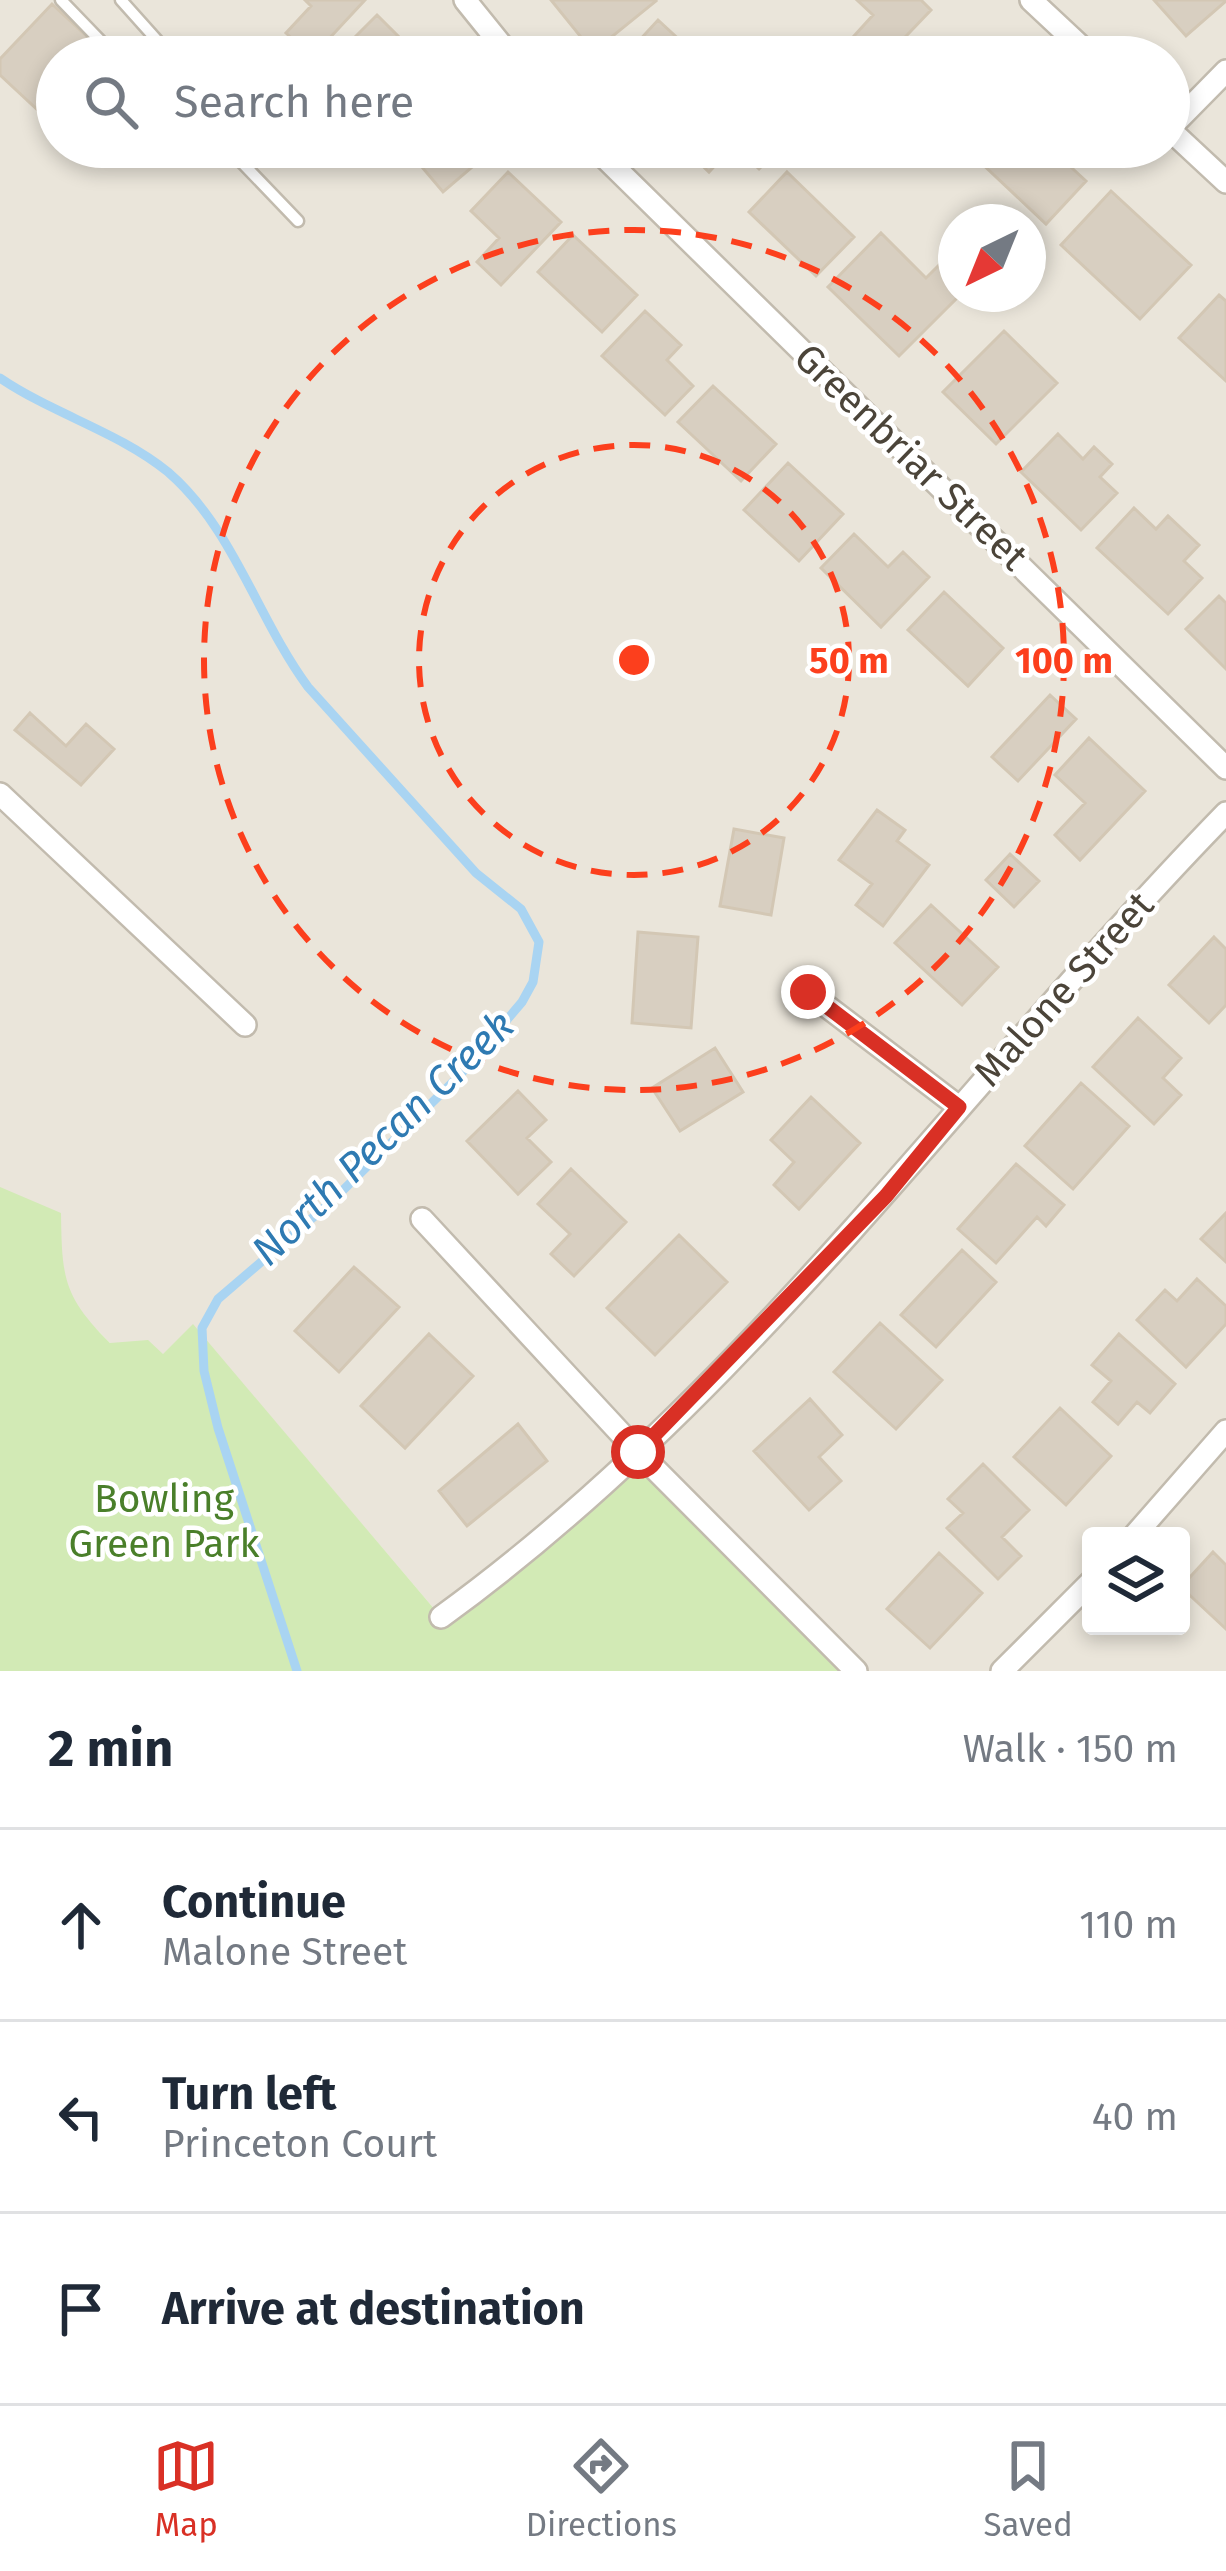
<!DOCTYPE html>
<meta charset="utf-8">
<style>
:root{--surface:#fff;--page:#f6f6f7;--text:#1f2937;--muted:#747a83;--line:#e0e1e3;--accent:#d93025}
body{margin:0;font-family:"Fira Sans",sans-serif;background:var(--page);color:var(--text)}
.controls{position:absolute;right:36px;bottom:36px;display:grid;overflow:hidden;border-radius:12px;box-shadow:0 6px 18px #0003}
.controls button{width:108px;height:108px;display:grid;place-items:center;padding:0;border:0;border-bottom:3px solid var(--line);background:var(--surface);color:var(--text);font:60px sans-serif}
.compass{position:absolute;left:938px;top:204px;width:108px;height:108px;border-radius:50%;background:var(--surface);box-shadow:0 6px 18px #0003;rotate:223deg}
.stop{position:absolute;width:36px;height:36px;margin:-27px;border:9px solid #d93025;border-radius:50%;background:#fff}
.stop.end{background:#d93025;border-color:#fff;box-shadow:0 3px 12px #0008}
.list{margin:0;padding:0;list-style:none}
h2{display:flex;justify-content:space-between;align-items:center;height:156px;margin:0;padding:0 48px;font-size:51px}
h2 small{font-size:39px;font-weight:400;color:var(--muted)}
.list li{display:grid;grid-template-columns:78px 1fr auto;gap:36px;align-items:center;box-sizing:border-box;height:192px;padding:0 48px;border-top:3px solid var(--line)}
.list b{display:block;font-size:45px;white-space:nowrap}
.list p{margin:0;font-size:39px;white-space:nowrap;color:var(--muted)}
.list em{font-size:39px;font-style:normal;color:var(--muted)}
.icon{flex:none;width:66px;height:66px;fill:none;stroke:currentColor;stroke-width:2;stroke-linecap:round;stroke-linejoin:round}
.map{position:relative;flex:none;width:1226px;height:1671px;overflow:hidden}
.search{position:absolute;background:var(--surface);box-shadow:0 6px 18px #0003;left:36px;right:36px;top:36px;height:132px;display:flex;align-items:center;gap:30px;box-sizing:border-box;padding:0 42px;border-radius:66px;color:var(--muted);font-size:45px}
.sheet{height:732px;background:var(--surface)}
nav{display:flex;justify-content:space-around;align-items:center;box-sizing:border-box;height:168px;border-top:3px solid var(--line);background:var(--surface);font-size:33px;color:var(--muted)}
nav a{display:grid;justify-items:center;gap:6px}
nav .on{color:var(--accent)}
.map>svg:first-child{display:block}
.residential{fill:#eae5da;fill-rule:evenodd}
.green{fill:#d2eab5}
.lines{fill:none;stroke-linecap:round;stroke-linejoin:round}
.stream{stroke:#a9d4f2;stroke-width:9}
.building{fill:#d8cfc1;stroke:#d3c7b4;stroke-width:3}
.lane-casing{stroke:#c2bbae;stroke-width:15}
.street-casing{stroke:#c2bbae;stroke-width:26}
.lane{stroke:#fff;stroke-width:10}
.street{stroke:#fff;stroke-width:21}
.route{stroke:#d93025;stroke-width:15}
.ring{fill:none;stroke:#fc3f1d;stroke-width:6;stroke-dasharray:21 15}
.labels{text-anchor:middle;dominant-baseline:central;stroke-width:9;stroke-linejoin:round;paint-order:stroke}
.street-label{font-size:39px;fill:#4b4439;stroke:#fff}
.park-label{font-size:39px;fill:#4a7f2a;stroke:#fff}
.water-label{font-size:42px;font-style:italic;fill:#2e7ab2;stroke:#fff}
.centre{fill:#fc3f1d;stroke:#fff;stroke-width:6}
.ring-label{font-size:36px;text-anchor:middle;font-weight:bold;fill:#fc3f1d;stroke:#fff;stroke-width:9;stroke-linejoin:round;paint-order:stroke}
</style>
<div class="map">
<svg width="1226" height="1671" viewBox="0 0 1226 1671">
<rect width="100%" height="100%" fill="#f6f3ec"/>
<path class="residential" d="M 0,0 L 1226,0 L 1226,1671 L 856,1671 L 441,1617 L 193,1325 L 142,1375 L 0,1232 ZM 57,57 L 1169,57 L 1169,147 L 57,147 ZM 956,222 L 1028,222 L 1028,294 L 956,294 ZM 1091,1536 L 1181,1536 L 1181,1626 L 1091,1626 Z"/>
<path class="green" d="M 0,1187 L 61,1213 C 62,1278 63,1296 110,1343 L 148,1340 L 163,1354 L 193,1324 L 441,1617 L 638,1452 L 856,1671 L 0,1671 Z"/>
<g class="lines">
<path class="stream" d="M 0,378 C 53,414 119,432 168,472 C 234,529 257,618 308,687 L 476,873 L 521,909 L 539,942 L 533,982 L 522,1002 L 460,1075 L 331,1202 L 218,1299 L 202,1328 L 204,1371 L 218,1428 L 297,1671"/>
</g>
<path class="building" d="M 305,0 L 365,0 L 312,57 L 286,33 L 311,6 Z
M 551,0 L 655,0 L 656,1 L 593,52 Z
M 857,0 L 921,0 L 931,10 L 886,57 L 835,57 L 873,15 Z
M 1154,0 L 1226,0 L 1226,1 L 1186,36 Z
M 52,4 L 109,57 L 57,57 L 57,128 L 0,75 L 0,59 Z
M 377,15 L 399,37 L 379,57 L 335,57 Z
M 658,20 L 698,57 L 624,57 Z
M 405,147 L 487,147 L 491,151 L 443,192 Z
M 683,147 L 732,147 L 709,172 Z
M 736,147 L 780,147 L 759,169 Z
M 990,147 L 1049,147 L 1086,181 L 1046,224 L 978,160 Z
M 508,172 L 561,222 L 501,285 L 477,262 L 499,238 L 471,211 Z
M 787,172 L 854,237 L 816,276 L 749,212 Z
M 1111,191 L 1191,265 L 1140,319 L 1061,245 Z
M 881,233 L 926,278 L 944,260 L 956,272 L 956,294 L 961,294 L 899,356 L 828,287 Z
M 573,235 L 637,295 L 602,332 L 538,272 Z
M 1219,295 L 1226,301 L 1226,381 L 1179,338 Z
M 645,311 L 681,345 L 667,360 L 693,386 L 665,415 L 602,356 Z
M 1004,331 L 1057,383 L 996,444 L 943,392 Z
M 713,386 L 776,444 L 741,481 L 678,422 Z
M 1058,434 L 1083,459 L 1094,447 L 1112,464 L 1100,477 L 1117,493 L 1081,530 L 1021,472 Z
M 788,463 L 843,514 L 799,561 L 744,510 Z
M 1134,508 L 1156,529 L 1168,516 L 1199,545 L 1184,561 L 1202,578 L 1168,614 L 1097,548 Z
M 854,534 L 888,567 L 903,552 L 929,577 L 881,627 L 821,568 Z
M 944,592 L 1003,648 L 968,686 L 908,630 Z
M 1219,596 L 1226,603 L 1226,669 L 1186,629 Z
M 1050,695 L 1076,719 L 1018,781 L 992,757 Z
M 30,713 L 66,746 L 86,724 L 114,749 L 81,785 L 15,730 Z
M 1089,738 L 1145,791 L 1080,860 L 1055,835 L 1085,803 L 1055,775 Z
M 877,810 L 905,830 L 897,841 L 929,865 L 883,926 L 856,905 L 872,884 L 839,860 Z
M 734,829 L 784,838 L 771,915 L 720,906 Z
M 1010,854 L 1039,881 L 1014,907 L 986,880 Z
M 931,905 L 998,967 L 962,1005 L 895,943 Z
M 638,932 L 698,937 L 691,1028 L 632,1023 Z
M 1214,937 L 1226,949 L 1226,1005 L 1209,1023 L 1169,985 Z
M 1138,1018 L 1181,1058 L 1163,1078 L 1181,1095 L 1154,1124 L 1093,1067 Z
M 715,1048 L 743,1092 L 680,1131 L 652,1088 Z
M 1081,1083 L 1129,1126 L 1073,1189 L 1025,1146 Z
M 518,1091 L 546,1120 L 527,1138 L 551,1162 L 518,1194 L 467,1141 Z
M 811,1097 L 860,1143 L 799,1209 L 774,1185 L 794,1162 L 771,1140 Z
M 1016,1164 L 1064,1205 L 1046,1226 L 1037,1217 L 996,1263 L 958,1229 Z
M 571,1169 L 626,1222 L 574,1276 L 551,1254 L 570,1234 L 538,1204 Z
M 1226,1213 L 1226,1262 L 1201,1239 Z
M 679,1235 L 727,1282 L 655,1355 L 607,1308 Z
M 962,1250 L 996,1282 L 936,1347 L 901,1315 Z
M 354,1267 L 399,1307 L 339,1372 L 295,1331 Z
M 1197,1279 L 1226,1306 L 1226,1324 L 1186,1367 L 1137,1320 L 1165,1290 L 1177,1301 Z
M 880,1323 L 942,1380 L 896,1429 L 834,1372 Z
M 429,1334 L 473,1376 L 405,1448 L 361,1406 Z
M 1119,1334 L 1175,1384 L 1150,1413 L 1137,1402 L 1118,1424 L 1093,1402 L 1111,1381 L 1092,1365 Z
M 810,1399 L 842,1435 L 819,1457 L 841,1481 L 809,1510 L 754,1451 Z
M 1060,1408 L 1111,1456 L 1066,1505 L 1014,1457 Z
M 518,1424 L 547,1461 L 467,1526 L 439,1491 Z
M 983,1464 L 1029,1510 L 1002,1537 L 1021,1556 L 998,1579 L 947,1528 L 963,1513 L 948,1499 Z
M 1213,1552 L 1226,1565 L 1226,1629 L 1181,1587 Z
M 939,1553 L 982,1593 L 930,1648 L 887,1609 Z"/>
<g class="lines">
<defs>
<path id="lane" d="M 61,0 L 116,57
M 121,0 L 172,57
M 227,147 L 298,221"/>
<path id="street" d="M 465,0 L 511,57
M 1031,0 L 1092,57
M 1169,129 L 1226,71
M 1169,129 L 1226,182
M 594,147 L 1226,768
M 0,794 L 245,1025
M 808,992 L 959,1107
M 422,1219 L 638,1452 L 856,1671
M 1134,1536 L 1226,1431
M 441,1617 C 746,1396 965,1081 1226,813
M 1002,1671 L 1091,1582"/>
</defs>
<use href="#lane" class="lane-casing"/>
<use href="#street" class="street-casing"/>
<use href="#lane" class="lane"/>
<use href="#street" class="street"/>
</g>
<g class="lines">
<path class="route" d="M 638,1452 L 886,1196 L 959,1107 L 808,992"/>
</g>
<g class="ring">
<circle cx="634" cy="660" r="215"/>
<circle cx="634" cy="660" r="430"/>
</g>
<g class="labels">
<g class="street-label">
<text transform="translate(911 457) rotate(44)">Greenbriar Street</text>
<text transform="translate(1064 989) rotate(-48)">Malone Street</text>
</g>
<g class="park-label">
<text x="164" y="1499">Bowling<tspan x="164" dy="45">Green Park</tspan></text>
</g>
<g class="water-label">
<text transform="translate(383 1138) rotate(-44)">North Pecan Creek</text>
</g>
</g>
<circle cx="634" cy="660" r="18" class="centre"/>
<g class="ring-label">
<text x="849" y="673">50 m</text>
<text x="1064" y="673">100 m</text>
</g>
</svg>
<div class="controls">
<button><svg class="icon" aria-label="layers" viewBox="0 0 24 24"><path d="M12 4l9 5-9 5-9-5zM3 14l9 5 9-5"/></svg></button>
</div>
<svg class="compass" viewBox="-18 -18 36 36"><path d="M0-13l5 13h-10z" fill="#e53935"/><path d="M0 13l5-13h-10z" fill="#747a83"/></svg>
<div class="stop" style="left:638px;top:1452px"></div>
<div class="stop end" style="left:808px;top:992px"></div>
<div class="search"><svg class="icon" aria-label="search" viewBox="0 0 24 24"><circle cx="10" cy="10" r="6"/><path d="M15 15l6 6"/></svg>Search here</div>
</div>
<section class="sheet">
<h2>2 min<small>Walk · 150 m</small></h2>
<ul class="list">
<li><svg class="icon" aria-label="ahead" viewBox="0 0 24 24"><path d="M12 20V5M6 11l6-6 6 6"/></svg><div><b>Continue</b><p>Malone Street</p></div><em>110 m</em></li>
<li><svg class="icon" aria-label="left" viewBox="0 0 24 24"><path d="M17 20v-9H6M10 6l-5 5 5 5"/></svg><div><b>Turn left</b><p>Princeton Court</p></div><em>40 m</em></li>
<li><svg class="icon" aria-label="arrive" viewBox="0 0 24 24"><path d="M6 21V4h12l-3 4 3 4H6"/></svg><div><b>Arrive at destination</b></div></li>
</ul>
</section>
<nav>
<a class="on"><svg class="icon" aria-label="map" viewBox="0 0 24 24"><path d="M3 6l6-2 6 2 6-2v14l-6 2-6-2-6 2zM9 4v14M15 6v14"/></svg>Map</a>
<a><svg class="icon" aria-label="directions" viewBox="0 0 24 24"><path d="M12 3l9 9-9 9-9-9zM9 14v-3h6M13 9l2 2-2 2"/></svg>Directions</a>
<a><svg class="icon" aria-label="saved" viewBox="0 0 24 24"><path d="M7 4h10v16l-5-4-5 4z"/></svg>Saved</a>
</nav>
